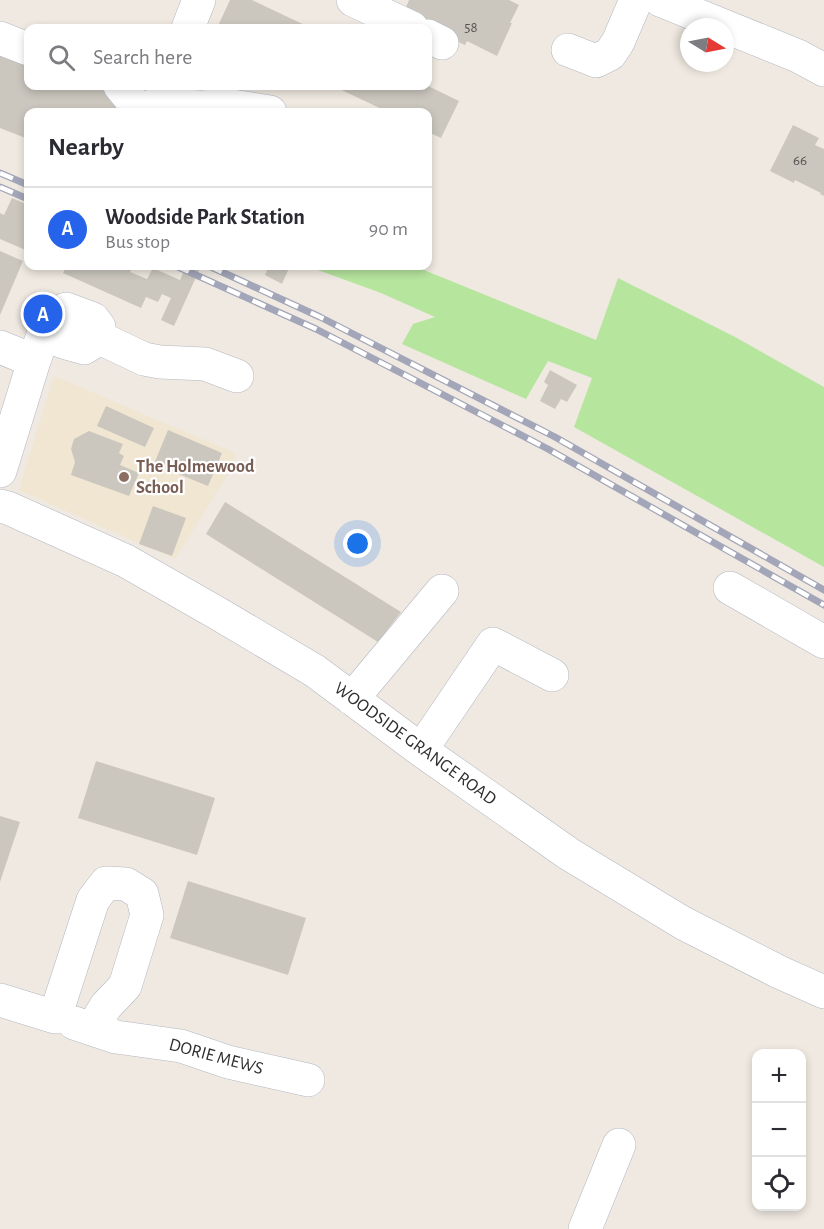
<!DOCTYPE html>
<meta charset="utf-8">
<style>
:root{--surface:#fff;--page:#f7f7f7;--text:#2b2b33;--muted:#7c7c81;--line:#e1e1e2;--accent:#2563eb}
body{margin:0;font-family:"Alegreya Sans",sans-serif;background:var(--page);color:var(--text)}
.controls{position:absolute;right:18px;bottom:18px;display:grid;overflow:hidden;border-radius:12px;box-shadow:0 3px 9px #0003}
.controls button{width:54px;height:54px;display:grid;place-items:center;padding:0;border:0;border-bottom:2px solid var(--line);background:var(--surface);color:var(--text);font:30px sans-serif}
.compass{position:absolute;left:680px;top:18px;width:54px;height:54px;border-radius:50%;background:var(--surface);box-shadow:0 3px 9px #0003;rotate:100deg}
.you{position:absolute;left:358px;top:544px;width:21px;height:21px;margin:-15px;border:4px solid #fff;border-radius:50%;background:#1a73e8;box-shadow:0 0 0 9px #1a73e833}
.badge{display:grid;place-items:center;width:39px;height:39px;border-radius:50%;background:var(--accent);color:#fff;font-size:20px;font-weight:700}
.pin{position:absolute;translate:-50% -50%;border:3px solid #fff;box-shadow:0 2px 6px #0006}
.list{margin:0;padding:0;list-style:none}
h2{display:flex;justify-content:space-between;align-items:center;height:78px;margin:0;padding:0 24px;font-size:26px}
h2 small{font-size:20px;font-weight:400;color:var(--muted)}
.list li{display:grid;grid-template-columns:39px 1fr auto;gap:18px;align-items:center;box-sizing:border-box;height:84px;padding:0 24px;border-top:2px solid var(--line)}
.list b{display:block;font-size:22px;white-space:nowrap}
.list p{margin:0;font-size:20px;white-space:nowrap;color:var(--muted)}
.list em{font-size:20px;font-style:normal;color:var(--muted)}
.icon{flex:none;width:33px;height:33px;fill:none;stroke:currentColor;stroke-width:2;stroke-linecap:round;stroke-linejoin:round}
.map{position:relative;flex:none;width:824px;height:1229px;overflow:hidden}
.search{position:absolute;background:var(--surface);box-shadow:0 3px 9px #0003;left:24px;top:24px;width:408px;height:66px;display:flex;align-items:center;gap:15px;box-sizing:border-box;padding:0 21px;border-radius:12px;color:var(--muted);font-size:22px}
.panel{position:absolute;background:var(--surface);box-shadow:0 3px 9px #0003;left:24px;top:108px;width:408px;height:162px;border-radius:12px}
.map>svg:first-child{display:block}
.education{fill:#f0e6d1}
.green{fill:#b6e59e}
.building{fill:#cbc7bf}
.lines{fill:none;stroke-linecap:round;stroke-linejoin:round}
.minor-casing{stroke:#b4b7c1;stroke-width:34}
.minor{stroke:#fff;stroke-width:33}
.rail-casing{stroke:#a3a6b8;stroke-width:7}
.rail{stroke:#fff;stroke-width:4.5;stroke-dasharray:14;stroke-linecap:butt}
.education-dot{fill:#8d6e63;stroke:#fff;stroke-width:2}
.labels{text-anchor:middle;dominant-baseline:central;stroke-width:4.5;stroke-linejoin:round;paint-order:stroke}
.number-label{font-size:15px;fill:#555452}
.education-label{font-size:18px;font-weight:bold;fill:#785e54;stroke:#fff;text-anchor:start}
.street-label{font-size:18px;fill:#2e2e2e;stroke:#fff}
</style>
<div class="map">
<svg width="824" height="1229" viewBox="0 0 824 1229">
<rect width="100%" height="100%" fill="#efe9e1"/>
<path class="education" d="M 54,376 L 235,453 L 234,464 L 175,559 L 19,490 Z"/>
<path class="green" d="M 307,266 L 414,266 L 596,340 L 618,278 L 735,337 L 824,387 L 824,567 L 574,427 L 592,378 L 548,361 L 526,399 L 402,344 L 413,324 L 435,317 L 381,293 Z"/>
<path class="building" d="M 230,0 L 252,0 L 311,28 L 217,28 Z
M 409,0 L 509,0 L 519,5 L 510,23 L 512,23 L 497,56 L 467,41 L 465,45 L 430,29 L 404,12 Z
M 0,49 L 28,60 L 28,86 L 93,86 L 122,97 L 116,112 L 28,112 L 28,139 L 0,128 Z
M 333,86 L 428,86 L 459,101 L 441,138 L 428,132 L 428,112 L 388,112 Z
M 793,125 L 819,138 L 815,145 L 824,149 L 824,196 L 820,194 L 821,193 L 795,180 L 794,183 L 770,171 Z
M 12,198 L 28,205 L 28,251 L 0,239 L 0,213 L 4,215 Z
M 0,251 L 23,261 L 0,315 Z
M 62,266 L 133,266 L 130,272 L 147,279 L 153,268 L 180,280 L 186,266 L 201,266 L 174,326 L 161,320 L 171,298 L 162,294 L 158,302 L 146,297 L 141,308 L 63,273 L 66,267 Z
M 269,266 L 283,266 L 289,268 L 282,284 L 265,275 Z
M 550,370 L 577,385 L 567,402 L 561,399 L 555,409 L 540,401 L 548,385 L 544,382 Z
M 106,406 L 154,428 L 145,447 L 97,426 Z
M 168,430 L 222,453 L 208,486 L 154,464 Z
M 89,431 L 123,444 L 119,453 L 124,456 L 120,465 L 139,473 L 129,496 L 71,475 L 75,462 L 71,449 L 74,439 Z
M 225,502 L 401,612 L 378,642 L 206,534 Z
M 153,506 L 186,518 L 172,556 L 139,544 Z
M 96,761 L 215,798 L 197,855 L 78,818 Z
M 0,816 L 20,822 L 0,882 Z
M 188,881 L 306,918 L 288,975 L 170,938 Z"/>
<g class="lines">
<defs>
<path id="minor" d="M 353,0 L 412,28
M 660,0 L 798,56 L 824,70
M 188,28 L 199,0
M 428,36 L 442,43
M 0,38 L 28,49
M 568,50 L 596,61 L 610,54 L 618,42 L 636,0
M 120,86 L 141,112 L 155,110 L 160,112
M 160,99 L 183,106 L 202,107 L 226,105 L 270,112
M 100,338 L 144,359 L 160,362 L 205,364 L 237,376
M 0,347 L 34,361
M 0,471 L 34,361 L 43,335 L 51,316 L 66,309 L 93,319 L 99,327 L 100,338 L 84,348 L 70,344 L 43,335
M 0,506 L 8,508 L 126,561 L 217,613 L 315,671 L 421,750 L 569,854 L 683,923 L 779,972 L 824,992
M 730,588 L 824,642
M 352,699 L 442,591
M 421,750 L 493,644 L 552,675
M 0,1000 L 55,1017 L 93,900 L 106,883 L 126,884 L 142,894 L 147,915 L 125,986 L 106,1006 L 92,1029
M 74,1023 L 116,1037 L 181,1046 L 228,1062 L 308,1080
M 585,1229 L 619,1145"/>
</defs>
<use href="#minor" class="minor-casing"/>
<use href="#minor" class="minor"/>
<defs>
<path id="rail" d="M 0,173 L 28,185
M 0,187 L 28,199
M 176,266 L 316,329 L 548,449 L 824,605
M 209,266 L 320,317 L 555,437 L 824,590"/>
</defs>
<use href="#rail" class="rail-casing"/>
<use href="#rail" class="rail"/>
</g>
<circle class="education-dot" cx="124" cy="477" r="6"/>
<g class="labels">
<g class="number-label">
<text x="471" y="27">58</text>
<text x="800" y="160">66</text>
</g>
<g class="education-label">
<text x="136" y="467">The Holmewood<tspan x="136" dy="21">School</tspan></text>
</g>
<g class="street-label">
<text transform="translate(415 744) rotate(36)">WOODSIDE GRANGE ROAD</text>
<text transform="translate(216 1057) rotate(15)">DORIE MEWS</text>
</g>
</g>
</svg>
<div class="controls">
<button>+</button>
<button>−</button>
<button><svg class="icon" aria-label="locate" viewBox="0 0 24 24"><circle cx="12" cy="12" r="6"/><path d="M12 2v4M12 18v4M2 12h4M18 12h4"/></svg></button>
</div>
<svg class="compass" viewBox="-18 -18 36 36"><path d="M0-13l5 13h-10z" fill="#e53935"/><path d="M0 13l5-13h-10z" fill="#7c7c81"/></svg>
<div class="you"></div>
<div class="pin badge" style="left:43px;top:314px">A</div>
<div class="search"><svg class="icon" aria-label="search" viewBox="0 0 24 24"><circle cx="10" cy="10" r="6"/><path d="M15 15l6 6"/></svg>Search here</div>
<section class="panel">
<h2>Nearby<small></small></h2>
<ul class="list">
<li><span class="badge">A</span><div><b>Woodside Park Station</b><p>Bus stop</p></div><em>90 m</em></li>
</ul>
</section>
</div>
